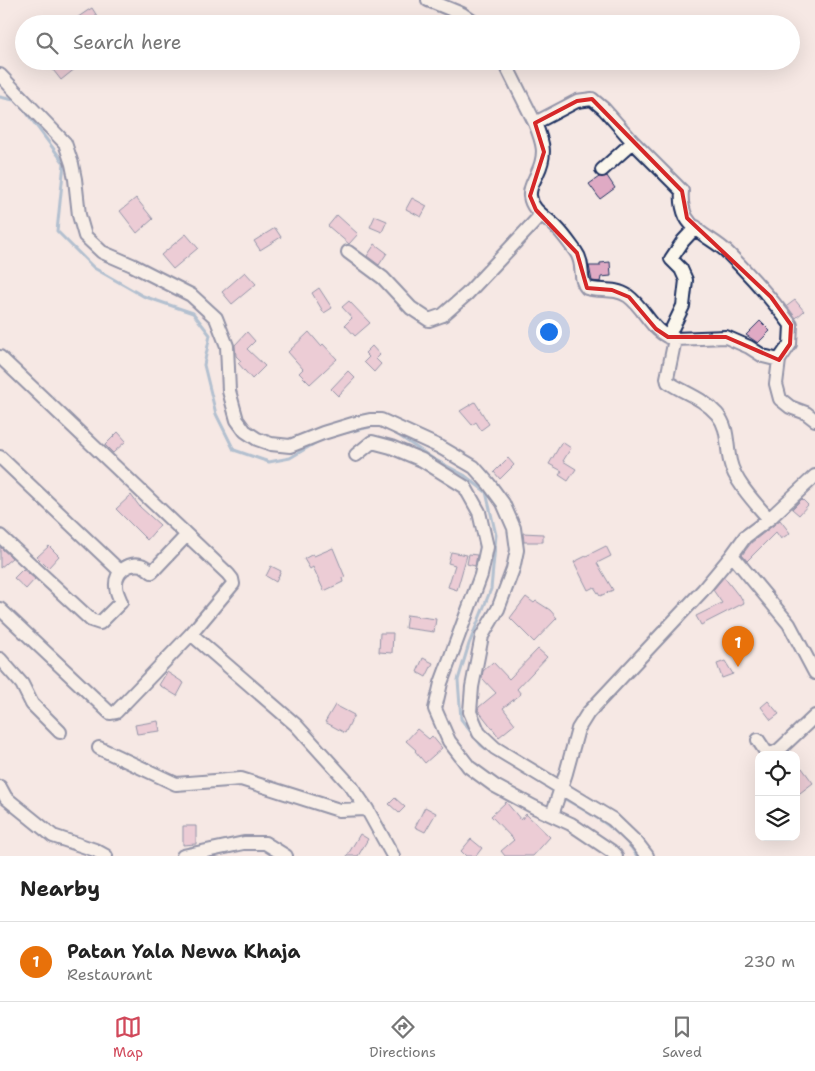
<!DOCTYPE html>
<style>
:root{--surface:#fff;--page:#f2f2f2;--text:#222;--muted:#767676;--line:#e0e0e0;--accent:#d1495b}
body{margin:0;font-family:"Shantell Sans",sans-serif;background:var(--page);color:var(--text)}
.controls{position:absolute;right:15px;bottom:15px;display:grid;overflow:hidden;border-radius:10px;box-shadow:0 5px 20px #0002}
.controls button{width:45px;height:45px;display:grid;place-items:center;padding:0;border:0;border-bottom:1px solid var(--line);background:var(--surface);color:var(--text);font:25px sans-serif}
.you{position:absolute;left:548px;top:331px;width:18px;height:18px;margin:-12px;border:4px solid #fff;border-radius:50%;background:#1a73e8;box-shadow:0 0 0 8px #1a73e833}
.badge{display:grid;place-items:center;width:32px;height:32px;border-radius:50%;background:var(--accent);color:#fff;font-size:16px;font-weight:700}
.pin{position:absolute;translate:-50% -41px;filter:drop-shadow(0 1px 2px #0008)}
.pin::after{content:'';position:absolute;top:26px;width:18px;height:15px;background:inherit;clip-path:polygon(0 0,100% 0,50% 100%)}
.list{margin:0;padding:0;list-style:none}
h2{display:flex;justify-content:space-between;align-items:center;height:65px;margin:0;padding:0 20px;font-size:21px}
h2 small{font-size:16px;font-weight:400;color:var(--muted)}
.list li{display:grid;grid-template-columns:32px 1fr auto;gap:15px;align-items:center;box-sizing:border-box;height:80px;padding:0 20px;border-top:1px solid var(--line)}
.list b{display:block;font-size:19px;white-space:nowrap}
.list p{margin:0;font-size:16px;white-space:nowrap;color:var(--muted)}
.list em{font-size:16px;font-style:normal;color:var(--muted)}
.icon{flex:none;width:28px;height:28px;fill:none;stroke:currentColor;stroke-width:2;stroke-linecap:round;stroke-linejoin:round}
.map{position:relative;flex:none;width:815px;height:856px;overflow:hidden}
.search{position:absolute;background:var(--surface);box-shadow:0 5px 20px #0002;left:15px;right:15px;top:15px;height:55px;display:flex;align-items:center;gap:12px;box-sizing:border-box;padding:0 18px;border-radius:28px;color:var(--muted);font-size:19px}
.sheet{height:145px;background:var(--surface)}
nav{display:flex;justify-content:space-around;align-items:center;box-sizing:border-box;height:70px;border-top:1px solid var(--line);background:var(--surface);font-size:14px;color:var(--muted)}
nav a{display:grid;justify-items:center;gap:2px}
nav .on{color:var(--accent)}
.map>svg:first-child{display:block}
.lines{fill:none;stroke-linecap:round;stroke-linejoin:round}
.stream{stroke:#6290b7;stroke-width:3}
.building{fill:#dfaac4;stroke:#1b2f5e}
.street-casing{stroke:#1b2f5e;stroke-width:16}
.street{stroke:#fbf7ec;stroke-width:12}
.marked{fill:none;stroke:#d62828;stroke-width:4;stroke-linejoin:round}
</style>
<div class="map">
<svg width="815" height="856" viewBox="0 0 815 856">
<rect width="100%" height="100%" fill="#f5e8e4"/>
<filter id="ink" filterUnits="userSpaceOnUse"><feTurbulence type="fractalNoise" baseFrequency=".02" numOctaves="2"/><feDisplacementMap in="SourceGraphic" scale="10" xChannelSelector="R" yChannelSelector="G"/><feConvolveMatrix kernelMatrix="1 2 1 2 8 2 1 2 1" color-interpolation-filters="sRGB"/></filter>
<g filter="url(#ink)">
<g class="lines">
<path class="stream" d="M 0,97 L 18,101 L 64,163 L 57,231 L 94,268 L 143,296 L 193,313 L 210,335 L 204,365 L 216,414 L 234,450 L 269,462 L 290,458 L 317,442
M 344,433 L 374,426
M 395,433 L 432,458 L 464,475 L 486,492 L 496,535 L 491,589 L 469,644 L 458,680 L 461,719 L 481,745 L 489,751
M 533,778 L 555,792
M 562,797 C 588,813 621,828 637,856"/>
</g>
<path class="building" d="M 92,8 L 102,24 L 68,24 L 87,11 Z
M 46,61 L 70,61 L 76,68 L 61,80 Z
M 607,176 L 615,188 L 600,199 L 589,184 L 599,177 Z
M 136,198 L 153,219 L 137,233 L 120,211 Z
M 412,198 L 427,206 L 421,217 L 406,209 Z
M 337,215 L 358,234 L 349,244 L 328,226 Z
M 375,216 L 387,221 L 382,232 L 370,227 Z
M 275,228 L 281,237 L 260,250 L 254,241 Z
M 186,234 L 198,248 L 173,269 L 161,255 Z
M 375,244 L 387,253 L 379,265 L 367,256 Z
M 610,262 L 611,276 L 601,277 L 600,282 L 592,281 L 589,266 L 600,266 L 600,263 Z
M 245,272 L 256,284 L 232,304 L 222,292 Z
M 319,288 L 332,308 L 324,313 L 312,293 Z
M 795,300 L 804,311 L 796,318 L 787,306 Z
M 349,301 L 370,323 L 355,336 L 345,325 L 352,318 L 342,307 Z
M 760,321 L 770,331 L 758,343 L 746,335 Z
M 247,332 L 255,341 L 247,349 L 265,366 L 252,379 L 238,363 L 241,361 L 236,356 L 235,345 Z
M 309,332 L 321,346 L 323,344 L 337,359 L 310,384 L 299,373 L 303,369 L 288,352 Z
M 372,346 L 380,355 L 376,359 L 381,364 L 374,372 L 364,362 L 369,357 L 365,353 Z
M 348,371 L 355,378 L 338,396 L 331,389 Z
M 475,402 L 489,424 L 481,430 L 476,422 L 472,425 L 460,411 Z
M 118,432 L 126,441 L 113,453 L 105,445 Z
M 562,442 L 571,448 L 563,461 L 576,469 L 568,481 L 559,475 L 562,471 L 549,464 Z
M 508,458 L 514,465 L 500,479 L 494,472 Z
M 131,495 L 140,507 L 160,525 L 147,540 L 116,509 Z
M 802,499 L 808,505 L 799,515 L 792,509 Z
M 780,520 L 790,533 L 781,539 L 776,532 L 747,561 L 742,555 L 751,543 Z
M 523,533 L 543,534 L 543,542 L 524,542 Z
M 49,546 L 59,556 L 48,568 L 37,557 Z
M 606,546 L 611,556 L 597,563 L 613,590 L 600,596 L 594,587 L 588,590 L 574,562 Z
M 0,547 L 12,558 L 0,568 Z
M 333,548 L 345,577 L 342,578 L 343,582 L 324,591 L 313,567 L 310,569 L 304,559 L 313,554 L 314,556 Z
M 451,552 L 467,555 L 457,590 L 448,587 L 455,565 L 448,563 Z
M 469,554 L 477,555 L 475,566 L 467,564 Z
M 271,566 L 281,571 L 276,582 L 266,576 Z
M 23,569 L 35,579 L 26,589 L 14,578 Z
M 724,577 L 738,595 L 739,594 L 744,603 L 701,625 L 696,616 L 722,603 L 713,590 Z
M 526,597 L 534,603 L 536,601 L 550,610 L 557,618 L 534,642 L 510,618 Z
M 407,615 L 436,619 L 434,632 L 405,628 Z
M 380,633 L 393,633 L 392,653 L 379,652 Z
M 538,649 L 547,657 L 517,689 L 521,694 L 503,708 L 515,724 L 499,737 L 478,710 L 479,707 L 496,693 L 482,678 L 483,671 L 493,662 L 509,679 Z
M 423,658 L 433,663 L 426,677 L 417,672 Z
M 725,661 L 733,674 L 722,678 L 717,664 Z
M 167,672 L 184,683 L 177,696 L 159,685 Z
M 768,701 L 779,714 L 771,720 L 761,707 Z
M 335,705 L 354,715 L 345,733 L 325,722 Z
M 158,721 L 160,731 L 137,734 L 135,725 Z
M 417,729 L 429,739 L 432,736 L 442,748 L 425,763 L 415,751 L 416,750 L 406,741 Z
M 802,768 L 813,783 L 796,796 L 796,772 Z
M 395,798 L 405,807 L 399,813 L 389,804 Z
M 506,802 L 521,820 L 526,814 L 550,837 L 533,856 L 505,856 L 501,851 L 514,840 L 491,816 Z
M 425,807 L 436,813 L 425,832 L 415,827 Z
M 183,826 L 196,826 L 196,844 L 183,845 Z
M 360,834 L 368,839 L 358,856 L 347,856 Z
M 471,839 L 482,848 L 476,856 L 466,856 L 461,851 Z"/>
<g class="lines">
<defs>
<path id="street" d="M 428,0 L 462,14 L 476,24
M 504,61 L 535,123 L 577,101 L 592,99 L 604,109 L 633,142
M 0,75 L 65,143 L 72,164 L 75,179 L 79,215 L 85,236 L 102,252 L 132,265 L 191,295 L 216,318 L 227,346 L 229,391 L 237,420 L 245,431 L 257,439 L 271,444 L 290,446 L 323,433 L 356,423 L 370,420 L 381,420 L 440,447 L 474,467 L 489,484 L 503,503 L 514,528 L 517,550 L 513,569 L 498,609 L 482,636 L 472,687 L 470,712 L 479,733 L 495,748 L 612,819 L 637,843 L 647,856
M 535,123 C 543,143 547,154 537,174 C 534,181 529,188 530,196 C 532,212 547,217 557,228 C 564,235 570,244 576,252 C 585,264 578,279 587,288 C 600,292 615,287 628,296 C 646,309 652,334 675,339 L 667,378 L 668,382 C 684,393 703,398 717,414 C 729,428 726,444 730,461 C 734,481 756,504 769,519
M 602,170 L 633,142 L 682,191 C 681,201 682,208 686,217 C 695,233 715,240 727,252 C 751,276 772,299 791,325 L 790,344 L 779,360 L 776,384 L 780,399 L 790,407 L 806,413 L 815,420
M 348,252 L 383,278 L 411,308 L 429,320 L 443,315 L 467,294 L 541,215
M 668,337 L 683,306 L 686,280 L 681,269 L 671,259 L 683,241 L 696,227
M 675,339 L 726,337 L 749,347 L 763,356 L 779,360
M 0,357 L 228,574 L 232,579 L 233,584 L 191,634 L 116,712 L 110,713 L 0,609
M 356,455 L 372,442 L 391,447 L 422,460 L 465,487 L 479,512 L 487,547 L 481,575 L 441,683 L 435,709 L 449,741 L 469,767 L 495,786 L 534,807 L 571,824 L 611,851 L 616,856
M 0,457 L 120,571
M 0,536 L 91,620 L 100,623 L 121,602 C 119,596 116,592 116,586 C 115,572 128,562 141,565 C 145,566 149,570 152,572 L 186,536
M 732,555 L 789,624 L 815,673
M 191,634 L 296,725 L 351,786 L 367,809 L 393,856
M 0,659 L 22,684 L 32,704 L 60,732
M 758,740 L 766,752 L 772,754 L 779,750 L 815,716
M 99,748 L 176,784 L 241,779 L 339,810 L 367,809
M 0,787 L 6,798 L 53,836 L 95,850 L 106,856
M 552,815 L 566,773 L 578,729 L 588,713 L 703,590 L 732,555 L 745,537 L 769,519 L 815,476
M 183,856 L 244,843 L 265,843 L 286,856"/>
</defs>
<use href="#street" class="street-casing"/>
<use href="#street" class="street"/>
</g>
</g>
<path d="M0 0H815V856H0ZM 592,99 L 682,191 L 687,218 L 771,297 L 791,325 L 790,344 L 779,360 L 726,337 L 668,337 L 656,329 L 629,297 L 612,290 L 587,288 L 577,253 L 536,210 L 530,196 L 544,152 L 535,123 L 577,101 Z" fill="#f5e8e4" fill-opacity=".55" fill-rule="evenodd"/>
<path class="marked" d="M 592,99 L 682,191 L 687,218 L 771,297 L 791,325 L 790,344 L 779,360 L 726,337 L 668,337 L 656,329 L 629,297 L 612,290 L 587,288 L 577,253 L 536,210 L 530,196 L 544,152 L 535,123 L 577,101 Z"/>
</svg>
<div class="controls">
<button><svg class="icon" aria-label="locate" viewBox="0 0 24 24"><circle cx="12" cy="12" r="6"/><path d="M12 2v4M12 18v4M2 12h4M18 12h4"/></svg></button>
<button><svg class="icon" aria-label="layers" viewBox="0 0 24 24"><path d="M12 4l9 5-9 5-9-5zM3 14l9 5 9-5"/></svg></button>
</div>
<div class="you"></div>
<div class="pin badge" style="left:738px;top:667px;background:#e8710a">1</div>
<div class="search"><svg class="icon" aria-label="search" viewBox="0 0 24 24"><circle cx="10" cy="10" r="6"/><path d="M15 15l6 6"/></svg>Search here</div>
</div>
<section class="sheet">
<h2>Nearby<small></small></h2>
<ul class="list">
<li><span class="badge" style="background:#e8710a">1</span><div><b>Patan Yala Newa Khaja</b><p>Restaurant</p></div><em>230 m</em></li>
</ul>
</section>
<nav>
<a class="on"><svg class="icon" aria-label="map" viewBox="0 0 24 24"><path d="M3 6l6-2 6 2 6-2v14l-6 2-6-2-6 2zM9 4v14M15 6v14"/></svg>Map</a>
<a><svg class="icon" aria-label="directions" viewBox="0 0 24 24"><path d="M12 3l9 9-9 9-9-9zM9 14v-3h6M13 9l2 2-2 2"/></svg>Directions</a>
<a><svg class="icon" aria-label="saved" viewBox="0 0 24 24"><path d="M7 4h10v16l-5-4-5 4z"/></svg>Saved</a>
</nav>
